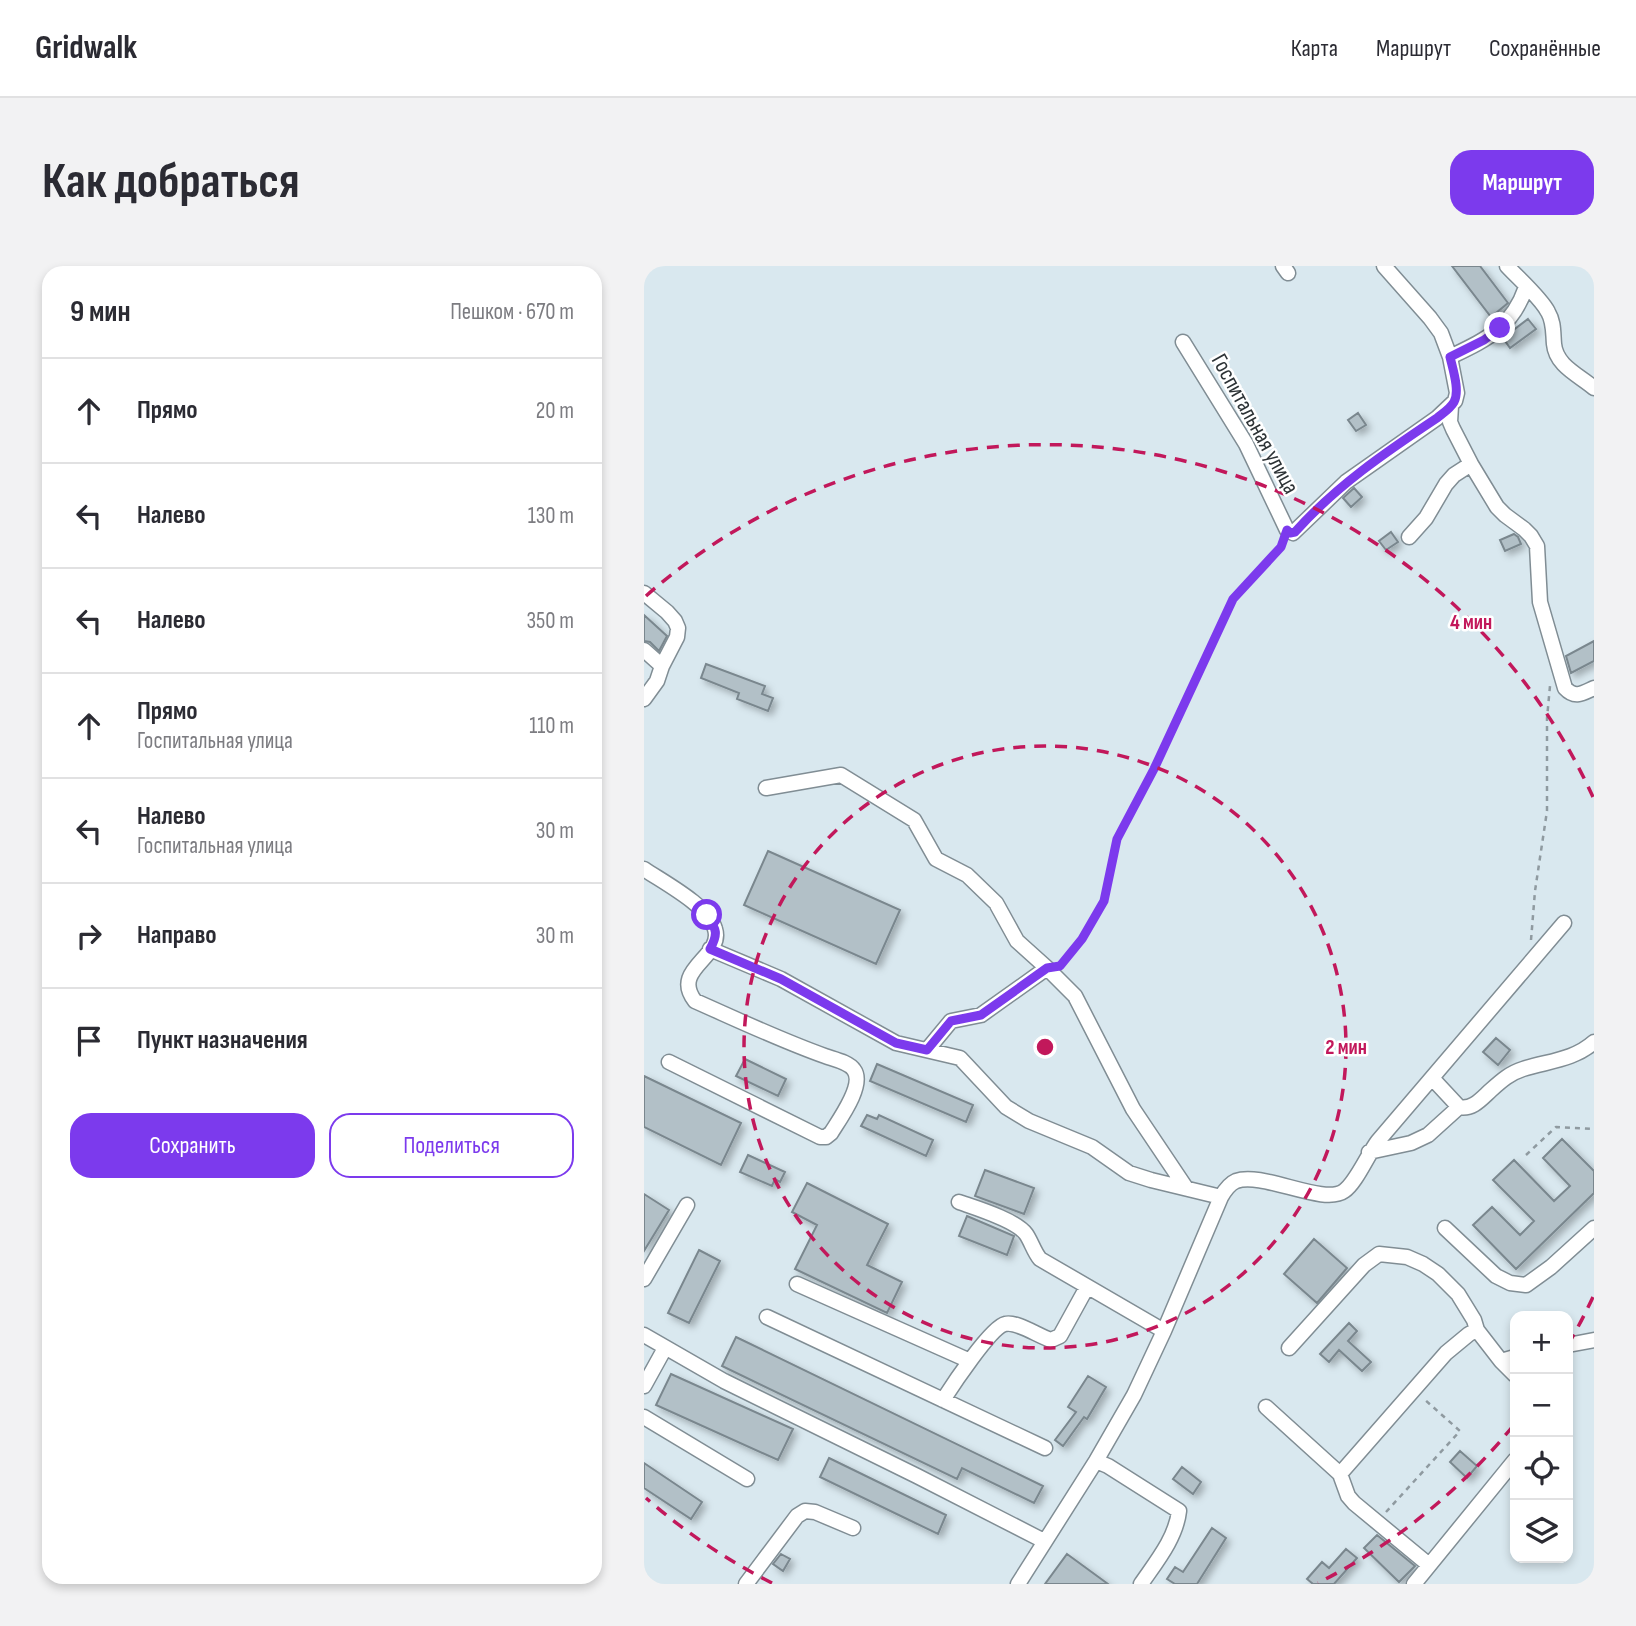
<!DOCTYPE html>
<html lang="ru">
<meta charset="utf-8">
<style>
:root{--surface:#fff;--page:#f2f2f3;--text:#2b2b33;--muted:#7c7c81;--line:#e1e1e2;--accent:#7c3aed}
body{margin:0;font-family:"Sofia Sans Condensed",sans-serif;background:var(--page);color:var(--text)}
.controls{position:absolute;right:21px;bottom:21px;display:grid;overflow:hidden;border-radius:14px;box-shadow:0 4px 10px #0003}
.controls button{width:63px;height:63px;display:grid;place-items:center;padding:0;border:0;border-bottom:2px solid var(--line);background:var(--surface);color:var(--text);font:35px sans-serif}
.stop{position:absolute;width:21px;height:21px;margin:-16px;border:5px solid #7c3aed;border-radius:50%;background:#fff}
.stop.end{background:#7c3aed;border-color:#fff;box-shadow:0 2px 7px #0008}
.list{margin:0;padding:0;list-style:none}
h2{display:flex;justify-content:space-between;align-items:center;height:91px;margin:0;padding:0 28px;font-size:30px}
h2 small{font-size:23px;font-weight:400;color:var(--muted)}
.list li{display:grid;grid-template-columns:46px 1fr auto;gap:21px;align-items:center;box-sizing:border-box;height:105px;padding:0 28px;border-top:2px solid var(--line)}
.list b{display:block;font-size:26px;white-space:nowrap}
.list p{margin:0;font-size:23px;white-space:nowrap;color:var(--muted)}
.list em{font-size:23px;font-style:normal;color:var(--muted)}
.actions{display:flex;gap:14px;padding:21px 28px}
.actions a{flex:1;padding:16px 0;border:2px solid var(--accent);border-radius:21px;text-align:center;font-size:24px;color:var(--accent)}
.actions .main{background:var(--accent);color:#fff}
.icon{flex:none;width:38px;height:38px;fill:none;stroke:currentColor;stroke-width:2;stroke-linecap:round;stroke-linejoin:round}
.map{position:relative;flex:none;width:950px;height:1318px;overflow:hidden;border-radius:21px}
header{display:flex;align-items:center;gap:42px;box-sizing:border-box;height:98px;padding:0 35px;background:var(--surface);border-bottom:2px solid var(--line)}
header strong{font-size:33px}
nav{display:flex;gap:38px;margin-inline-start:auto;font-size:24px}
.intro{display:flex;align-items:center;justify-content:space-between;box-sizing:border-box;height:168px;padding:0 42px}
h1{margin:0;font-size:49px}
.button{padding:18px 32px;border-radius:21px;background:var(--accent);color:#fff;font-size:24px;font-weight:700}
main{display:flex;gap:42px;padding:0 42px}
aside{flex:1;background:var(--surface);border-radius:21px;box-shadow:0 4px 10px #0003}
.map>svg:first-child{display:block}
.building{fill:#b2c0c7;stroke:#7a878e;stroke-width:2;filter:url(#shadow)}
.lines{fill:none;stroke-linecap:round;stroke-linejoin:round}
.minor-casing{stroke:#808d94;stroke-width:17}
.path{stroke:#8f9aa0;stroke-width:2.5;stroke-dasharray:5 5;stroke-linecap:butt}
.minor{stroke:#fff;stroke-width:14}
.route{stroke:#7c3aed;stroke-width:9}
.ring{fill:none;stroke:#c2185b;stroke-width:3.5;stroke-dasharray:12 9}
.labels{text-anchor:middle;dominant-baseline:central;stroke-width:5;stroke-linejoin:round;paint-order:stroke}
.street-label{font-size:23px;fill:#2d3336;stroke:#fff}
.centre{fill:#c2185b;stroke:#fff;stroke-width:3.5}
.ring-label{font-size:21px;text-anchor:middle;font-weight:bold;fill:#c2185b;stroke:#fff;stroke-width:5;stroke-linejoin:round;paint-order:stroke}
</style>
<header>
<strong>Gridwalk</strong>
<nav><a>Карта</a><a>Маршрут</a><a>Сохранённые</a></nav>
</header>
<div class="intro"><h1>Как добраться</h1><a class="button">Маршрут</a></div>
<main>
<aside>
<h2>9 мин<small>Пешком · 670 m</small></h2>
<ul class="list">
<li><svg class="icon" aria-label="ahead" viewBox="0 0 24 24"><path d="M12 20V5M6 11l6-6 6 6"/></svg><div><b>Прямо</b></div><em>20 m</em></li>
<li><svg class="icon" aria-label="left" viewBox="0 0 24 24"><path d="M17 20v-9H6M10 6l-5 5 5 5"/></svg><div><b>Налево</b></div><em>130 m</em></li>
<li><svg class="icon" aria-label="left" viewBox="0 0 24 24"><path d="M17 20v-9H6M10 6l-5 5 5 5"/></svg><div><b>Налево</b></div><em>350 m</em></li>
<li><svg class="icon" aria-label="ahead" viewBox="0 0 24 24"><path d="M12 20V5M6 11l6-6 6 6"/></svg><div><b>Прямо</b><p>Госпитальная улица</p></div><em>110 m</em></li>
<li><svg class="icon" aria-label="left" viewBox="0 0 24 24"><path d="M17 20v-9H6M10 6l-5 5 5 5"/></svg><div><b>Налево</b><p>Госпитальная улица</p></div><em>30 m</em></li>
<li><svg class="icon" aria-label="right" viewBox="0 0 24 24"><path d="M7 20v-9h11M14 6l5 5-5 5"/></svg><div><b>Направо</b></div><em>30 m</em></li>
<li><svg class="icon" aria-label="arrive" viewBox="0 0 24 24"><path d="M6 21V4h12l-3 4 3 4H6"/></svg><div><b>Пункт назначения</b></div></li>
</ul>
<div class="actions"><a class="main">Сохранить</a><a>Поделиться</a></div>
</aside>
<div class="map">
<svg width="950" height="1318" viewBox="0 0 950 1318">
<defs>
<filter id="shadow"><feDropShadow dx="4" dy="4" stdDeviation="3.5" flood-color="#0004"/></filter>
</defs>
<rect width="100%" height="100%" fill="#d9e8ef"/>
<path class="building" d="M 808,0 L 836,0 L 864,37 L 847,51 Z
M 884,53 L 892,63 L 866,82 L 859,72 Z
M 714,147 L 722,159 L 712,165 L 704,154 Z
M 710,222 L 718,231 L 707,241 L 699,232 Z
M 747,266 L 754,276 L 742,284 L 735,275 Z
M 870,268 L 874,271 L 877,278 L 861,285 L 856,274 Z
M 0,349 L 23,370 L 15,385 L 6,376 L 0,375 Z
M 950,375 L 950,395 L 927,407 L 922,390 Z
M 62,398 L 121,420 L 118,428 L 129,432 L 124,445 L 93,433 L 95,427 L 57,412 Z
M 124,585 L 256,644 L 232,698 L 100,639 Z
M 852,772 L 866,784 L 854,799 L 839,786 Z
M 101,793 L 142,813 L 134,830 L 92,810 Z
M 233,798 L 329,839 L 322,856 L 226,815 Z
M 0,810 L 97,857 L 77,899 L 0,861 Z
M 223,849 L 233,853 L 235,849 L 289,874 L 282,890 L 217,860 Z
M 918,873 L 950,905 L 950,927 L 872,1003 L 829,959 L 848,941 L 876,969 L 890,955 L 849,914 L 870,894 L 910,935 L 926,920 L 899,892 Z
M 104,889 L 141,906 L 136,916 L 131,913 L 128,920 L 96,906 Z
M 341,904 L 390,922 L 380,948 L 331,930 Z
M 163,917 L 244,958 L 223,999 L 258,1016 L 243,1047 L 151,1003 L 173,959 L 148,946 Z
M 0,928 L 25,944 L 0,985 Z
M 323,950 L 370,970 L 363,989 L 315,970 Z
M 670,973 L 703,1002 L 673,1037 L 640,1008 Z
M 55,984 L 76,995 L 45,1057 L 24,1047 Z
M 705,1057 L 713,1065 L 704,1075 L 727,1096 L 718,1105 L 695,1084 L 685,1096 L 676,1088 Z
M 92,1071 L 399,1220 L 390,1237 L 318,1202 L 313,1213 L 78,1100 Z
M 27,1108 L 149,1163 L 134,1194 L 12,1139 Z
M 444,1110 L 462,1121 L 443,1153 L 440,1151 L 419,1180 L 411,1174 L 432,1146 L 424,1141 Z
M 816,1185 L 833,1200 L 823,1212 L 806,1196 Z
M 185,1192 L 302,1249 L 294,1268 L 176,1211 Z
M 0,1197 L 58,1236 L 47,1253 L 0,1222 Z
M 538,1201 L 557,1216 L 549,1228 L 529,1213 Z
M 568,1262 L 582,1272 L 553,1318 L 531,1318 L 523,1313 L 531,1301 L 539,1306 Z
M 733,1269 L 771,1300 L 755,1316 L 720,1282 Z
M 702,1283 L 713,1292 L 690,1318 L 669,1318 L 663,1313 L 678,1296 L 685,1302 Z
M 137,1288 L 146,1293 L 139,1305 L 129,1298 Z
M 423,1288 L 464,1318 L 401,1318 Z"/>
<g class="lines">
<defs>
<path id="minor" d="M 639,0 L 644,7
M 863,0 C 874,12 897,32 904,46 C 910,56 909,67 910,78 C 912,100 935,109 950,122
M 539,76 L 602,178 L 643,264 L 649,267 L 702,216 L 793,152 L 811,135 L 813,127 L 806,91 L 797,67 L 786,52 L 740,0
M 806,91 C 843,73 868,62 882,21
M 807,140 L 806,156 L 809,163 L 827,198 L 853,241 L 861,249 L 880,263 L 887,270 L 893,280 L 896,336 L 921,422 C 931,433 939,427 950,422
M 765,271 L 782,252 L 802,218 L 810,209 L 827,198
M 0,327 L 23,346 L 31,355 L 34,362 L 33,371 L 18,400 L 13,415 L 0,433
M 0,384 L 18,400
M 122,522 L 197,509 L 270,554 L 292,593 L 323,609 L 352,637 L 373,675 L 403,702
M 0,603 C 19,616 65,640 71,663 C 80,691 26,703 51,735 C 94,754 136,774 181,790 C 189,793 205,796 210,804 C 221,819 195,854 187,867 L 182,871 L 176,871 L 25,796
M 66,683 L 137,713 L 252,777 L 316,792 L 362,841 L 385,855 L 448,881 L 485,907 L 507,914 L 577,931
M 283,784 L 307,755 L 337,749 L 403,702 L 431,730 L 489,843 L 542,922
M 788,812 L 815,841 C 829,844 838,832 847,824 C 857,815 866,807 879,803 C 904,795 930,794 950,776
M 725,886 L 767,877 L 784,869 L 815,841
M 315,936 C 332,942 372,954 382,968 C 387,975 390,986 396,993 L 520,1065
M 801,962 L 852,1010 L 866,1017 L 882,1019 L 907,1001 L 950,962
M 0,1013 L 43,939
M 153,1018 L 326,1095
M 123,1051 L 401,1182
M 0,1069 L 80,1115 L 273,1210 L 400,1275
M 924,1079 L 950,1074
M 645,1082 L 720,999 L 735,988 L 763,991 L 779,998 L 794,1008 L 814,1028 L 830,1054 L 833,1064 L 857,1095 L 871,1091
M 857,1095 L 871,1109
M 0,1120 L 21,1082
M 299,1134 C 308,1120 347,1061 361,1058 C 373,1055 394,1070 407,1074 L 416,1070 L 443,1021
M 622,1141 L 696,1208 L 704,1230 L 710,1237 L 785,1299
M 0,1151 L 103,1213
M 452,1195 L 464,1200 L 535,1245 C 532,1272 512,1296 497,1318
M 696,1208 L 802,1087 L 825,1068 L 833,1064
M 102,1318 L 153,1250 L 161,1245 L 171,1246 L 209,1262
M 374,1318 L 452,1195 L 490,1129 L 520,1065 L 577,931 C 581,924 585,918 592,915 C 618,905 680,940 700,925 C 712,917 724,888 734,875 L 920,657
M 770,1318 L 871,1194"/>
</defs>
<use href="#minor" class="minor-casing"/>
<path class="path" d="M 887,674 L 891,625 L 903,545 L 903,452 L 906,420
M 419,697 L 437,673 L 460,635 L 473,573 L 510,503 L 589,333 L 637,281 L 639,277
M 882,889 L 912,861 L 950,863
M 742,1246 L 816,1165 L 780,1133"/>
<use href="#minor" class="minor"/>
</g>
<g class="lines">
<path class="route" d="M 63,649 C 72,663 75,667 66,683 L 137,713 L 252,777 L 283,784 L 307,755 L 337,749 L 403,702 L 416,700 L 438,673 L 460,635 L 473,573 L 510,503 L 589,333 L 637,281 L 643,264 L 646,267 L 651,266 C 692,220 742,186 793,152 C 799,147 806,143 810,136 C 816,125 809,104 806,91 L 840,74 L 856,62"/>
</g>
<g class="ring">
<circle cx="401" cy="781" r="301"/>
<path d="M949 1031A602 602 0 0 1 925 1077M869 1160A602 602 0 0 1 674 1317M128 1317A602 602 0 0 1 2 1232M2 330A602 602 0 0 1 949 531"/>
</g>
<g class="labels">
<g class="street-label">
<text transform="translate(611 158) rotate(61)">Госпитальная улица</text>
</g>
</g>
<circle cx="401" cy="781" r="10" class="centre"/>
<g class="ring-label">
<text x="827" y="363">4 мин</text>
<text x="702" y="788">2 мин</text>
</g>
</svg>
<div class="controls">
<button>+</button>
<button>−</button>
<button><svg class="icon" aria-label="locate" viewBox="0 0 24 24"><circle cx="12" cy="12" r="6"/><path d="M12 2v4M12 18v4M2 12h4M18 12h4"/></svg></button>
<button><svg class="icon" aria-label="layers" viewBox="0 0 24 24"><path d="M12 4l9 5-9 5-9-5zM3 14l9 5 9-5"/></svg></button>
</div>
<div class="stop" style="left:63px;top:649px"></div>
<div class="stop end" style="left:856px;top:62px"></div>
</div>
</main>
